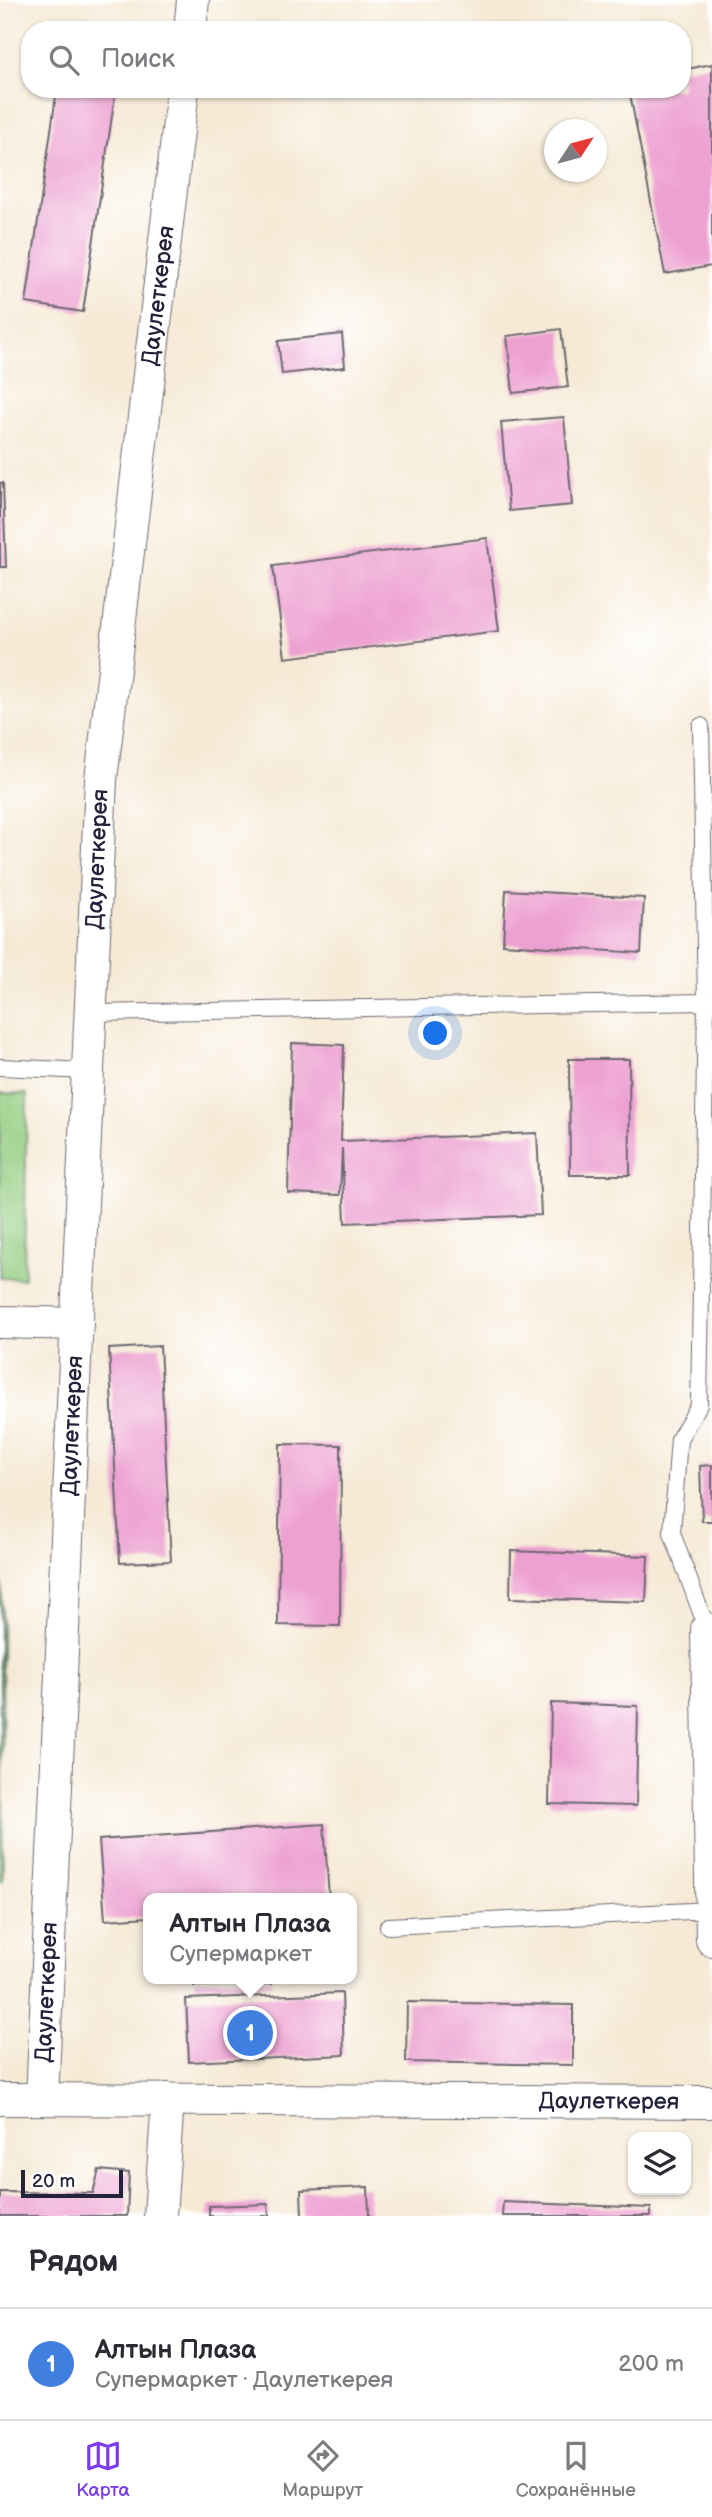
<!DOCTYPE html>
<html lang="ru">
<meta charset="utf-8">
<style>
:root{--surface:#fff;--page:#f7f7f7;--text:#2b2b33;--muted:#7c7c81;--line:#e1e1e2;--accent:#7c3aed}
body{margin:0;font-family:"Balsamiq Sans",sans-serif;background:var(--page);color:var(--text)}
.controls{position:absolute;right:21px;bottom:21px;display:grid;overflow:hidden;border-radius:14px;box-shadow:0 2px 5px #0004}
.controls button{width:63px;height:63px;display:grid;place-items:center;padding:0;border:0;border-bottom:2px solid var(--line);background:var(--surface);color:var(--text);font:35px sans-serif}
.compass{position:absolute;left:544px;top:119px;width:63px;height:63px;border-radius:50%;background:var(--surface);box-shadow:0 2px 5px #0004;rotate:54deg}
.scale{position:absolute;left:21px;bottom:18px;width:102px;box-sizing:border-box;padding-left:7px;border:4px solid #22223b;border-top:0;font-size:19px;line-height:24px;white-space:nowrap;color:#22223b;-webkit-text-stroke:5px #fff;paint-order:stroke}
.you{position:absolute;left:436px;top:1034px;width:24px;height:24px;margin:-18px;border:5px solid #fff;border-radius:50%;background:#1a73e8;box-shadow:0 0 0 10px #1a73e833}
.badge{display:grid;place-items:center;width:46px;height:46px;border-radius:50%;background:var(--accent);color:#fff;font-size:23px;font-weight:700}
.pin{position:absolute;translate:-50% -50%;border:4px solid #fff;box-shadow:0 2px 7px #0006}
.popup{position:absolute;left:143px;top:1893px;width:214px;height:91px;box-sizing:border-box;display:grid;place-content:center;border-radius:14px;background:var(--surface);filter:drop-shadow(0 2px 5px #0005);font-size:23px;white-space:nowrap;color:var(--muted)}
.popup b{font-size:26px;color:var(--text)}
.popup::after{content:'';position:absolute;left:50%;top:100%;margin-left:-14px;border:14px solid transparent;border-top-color:var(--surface)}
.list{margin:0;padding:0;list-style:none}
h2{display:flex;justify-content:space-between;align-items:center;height:91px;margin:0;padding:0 28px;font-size:30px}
h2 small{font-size:23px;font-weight:400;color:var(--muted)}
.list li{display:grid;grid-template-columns:46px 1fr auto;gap:21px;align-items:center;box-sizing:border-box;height:112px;padding:0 28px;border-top:2px solid var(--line)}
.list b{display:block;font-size:26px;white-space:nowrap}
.list p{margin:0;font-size:23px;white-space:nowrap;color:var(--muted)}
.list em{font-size:23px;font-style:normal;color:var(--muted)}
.icon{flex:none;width:38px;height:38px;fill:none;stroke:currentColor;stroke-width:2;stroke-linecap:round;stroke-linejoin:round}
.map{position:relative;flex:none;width:712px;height:2216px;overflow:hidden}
.search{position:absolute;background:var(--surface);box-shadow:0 2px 5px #0004;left:21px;right:21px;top:21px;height:77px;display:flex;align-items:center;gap:18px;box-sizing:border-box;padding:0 24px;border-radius:28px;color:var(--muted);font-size:26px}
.sheet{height:203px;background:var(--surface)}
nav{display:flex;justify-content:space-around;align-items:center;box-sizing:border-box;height:98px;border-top:2px solid var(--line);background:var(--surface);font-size:19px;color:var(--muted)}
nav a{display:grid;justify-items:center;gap:4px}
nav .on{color:var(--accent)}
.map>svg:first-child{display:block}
.green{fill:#93cc7f;stroke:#5a775d;stroke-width:2}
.building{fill:#eda1d1}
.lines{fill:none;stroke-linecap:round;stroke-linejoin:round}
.lane-casing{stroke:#6c6871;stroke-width:18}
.street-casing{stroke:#6c6871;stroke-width:34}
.lane{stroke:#fff;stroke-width:16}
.street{stroke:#fff;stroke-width:32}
.labels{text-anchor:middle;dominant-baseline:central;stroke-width:7;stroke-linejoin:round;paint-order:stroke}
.street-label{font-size:23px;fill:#22223b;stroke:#fff}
</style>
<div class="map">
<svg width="712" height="2216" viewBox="0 0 712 2216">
<rect width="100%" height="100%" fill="#fff"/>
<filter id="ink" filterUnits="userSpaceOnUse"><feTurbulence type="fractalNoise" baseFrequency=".0143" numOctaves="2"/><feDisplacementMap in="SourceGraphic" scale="14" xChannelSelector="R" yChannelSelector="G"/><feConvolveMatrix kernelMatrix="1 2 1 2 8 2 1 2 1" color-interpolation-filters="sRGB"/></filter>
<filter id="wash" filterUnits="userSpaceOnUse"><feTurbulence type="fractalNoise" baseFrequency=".00686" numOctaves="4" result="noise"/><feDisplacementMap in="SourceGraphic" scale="28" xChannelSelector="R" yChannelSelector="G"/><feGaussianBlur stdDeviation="1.57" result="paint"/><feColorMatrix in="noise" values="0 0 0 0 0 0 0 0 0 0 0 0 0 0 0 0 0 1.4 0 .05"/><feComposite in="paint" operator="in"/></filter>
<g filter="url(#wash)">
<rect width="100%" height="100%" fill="#f6ead6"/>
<path class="green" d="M 0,1093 L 27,1094 L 24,1279 L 0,1278 Z
M 0,1567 L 2,1567 L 3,1881 L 0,1881 Z"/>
<g id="blocks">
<path class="building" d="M 712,64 L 712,266 L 665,274 L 629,89 L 682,89 L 682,70 Z
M 57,89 L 116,89 L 83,312 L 26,303 Z
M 561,329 L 568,387 L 513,393 L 507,336 Z
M 342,334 L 345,367 L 282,374 L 278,341 Z
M 564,417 L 572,505 L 509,511 L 501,422 Z
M 0,483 L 3,483 L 6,567 L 0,567 Z
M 487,538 L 499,631 L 285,658 L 273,566 Z
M 506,890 L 644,898 L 641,953 L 503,944 Z
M 292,1043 L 344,1045 L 341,1141 L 537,1133 L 541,1215 L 345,1223 L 342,1148 L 340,1195 L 288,1193 Z
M 569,1059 L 629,1059 L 630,1175 L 570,1175 Z
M 160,1346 L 171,1561 L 120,1563 L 109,1349 Z
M 280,1444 L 341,1445 L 340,1626 L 278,1625 Z
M 712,1465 L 712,1521 L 702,1521 L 700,1466 Z
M 511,1551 L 648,1556 L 646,1602 L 510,1598 Z
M 551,1703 L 638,1706 L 636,1806 L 549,1804 Z
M 324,1824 L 329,1898 L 148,1898 L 148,1917 L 105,1920 L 99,1840 Z
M 194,1979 L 272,1979 L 272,1984 L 194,1986 Z
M 342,1993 L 344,2055 L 189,2062 L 186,1999 Z
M 407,2002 L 573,2005 L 573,2065 L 406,2062 Z
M 99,2170 L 129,2173 L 127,2216 L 0,2216 L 0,2192 L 93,2193 Z
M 368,2187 L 369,2216 L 302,2216 L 301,2190 Z
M 503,2202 L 651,2208 L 651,2216 L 502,2216 Z
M 268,2204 L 269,2216 L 209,2216 L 209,2206 Z"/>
</g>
</g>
<g filter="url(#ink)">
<use href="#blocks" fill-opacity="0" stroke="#6c6871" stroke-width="2"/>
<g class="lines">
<defs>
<path id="lane" d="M 706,1002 L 699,1405 L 679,1439 L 672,1533 L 707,1629
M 91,1013 L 706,1002 L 701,726
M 0,1067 L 88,1071
M 388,1926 L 711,1910"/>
<g id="street">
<path d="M 190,30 L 193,0"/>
<path d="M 0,1322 L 77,1324"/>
<path d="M 707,1629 L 712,1940"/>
<path id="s1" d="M 0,2099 L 712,2102"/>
<path id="s2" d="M 42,2099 L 101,779 L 183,89"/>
<path d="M 160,2216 L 168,2099"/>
</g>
</defs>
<use href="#lane" class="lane-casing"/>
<use href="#street" class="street-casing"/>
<use href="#lane" class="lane"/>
<use href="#street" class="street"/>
</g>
</g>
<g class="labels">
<g class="street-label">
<text stroke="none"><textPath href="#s2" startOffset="1808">Даулеткерея</textPath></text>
<text stroke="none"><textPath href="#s2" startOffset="1241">Даулеткерея</textPath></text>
<text stroke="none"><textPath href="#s2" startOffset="674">Даулеткерея</textPath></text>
<text stroke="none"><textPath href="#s2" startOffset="107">Даулеткерея</textPath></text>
<text stroke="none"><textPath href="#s1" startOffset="609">Даулеткерея</textPath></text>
</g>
</g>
</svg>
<div class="controls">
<button><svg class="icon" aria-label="layers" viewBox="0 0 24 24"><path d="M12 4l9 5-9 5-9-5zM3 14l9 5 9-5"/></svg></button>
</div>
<svg class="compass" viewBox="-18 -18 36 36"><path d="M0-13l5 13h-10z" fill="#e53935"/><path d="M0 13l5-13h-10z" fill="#7c7c81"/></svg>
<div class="scale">20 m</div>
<div class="you"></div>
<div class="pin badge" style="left:250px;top:2033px;background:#3f7fe0">1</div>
<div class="popup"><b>Алтын Плаза</b>Супермаркет</div>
<div class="search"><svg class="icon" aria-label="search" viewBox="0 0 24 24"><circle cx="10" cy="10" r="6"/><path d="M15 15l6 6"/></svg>Поиск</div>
</div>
<section class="sheet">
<h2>Рядом<small></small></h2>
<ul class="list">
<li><span class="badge" style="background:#3f7fe0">1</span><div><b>Алтын Плаза</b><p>Супермаркет · Даулеткерея</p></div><em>200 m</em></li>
</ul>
</section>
<nav>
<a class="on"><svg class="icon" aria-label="map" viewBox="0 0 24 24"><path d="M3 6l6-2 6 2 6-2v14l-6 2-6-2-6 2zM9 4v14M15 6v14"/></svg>Карта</a>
<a><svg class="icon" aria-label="directions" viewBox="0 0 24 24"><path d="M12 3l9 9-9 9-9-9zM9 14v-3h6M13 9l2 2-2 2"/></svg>Маршрут</a>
<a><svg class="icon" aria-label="saved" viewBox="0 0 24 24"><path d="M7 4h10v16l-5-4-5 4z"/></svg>Сохранённые</a>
</nav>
